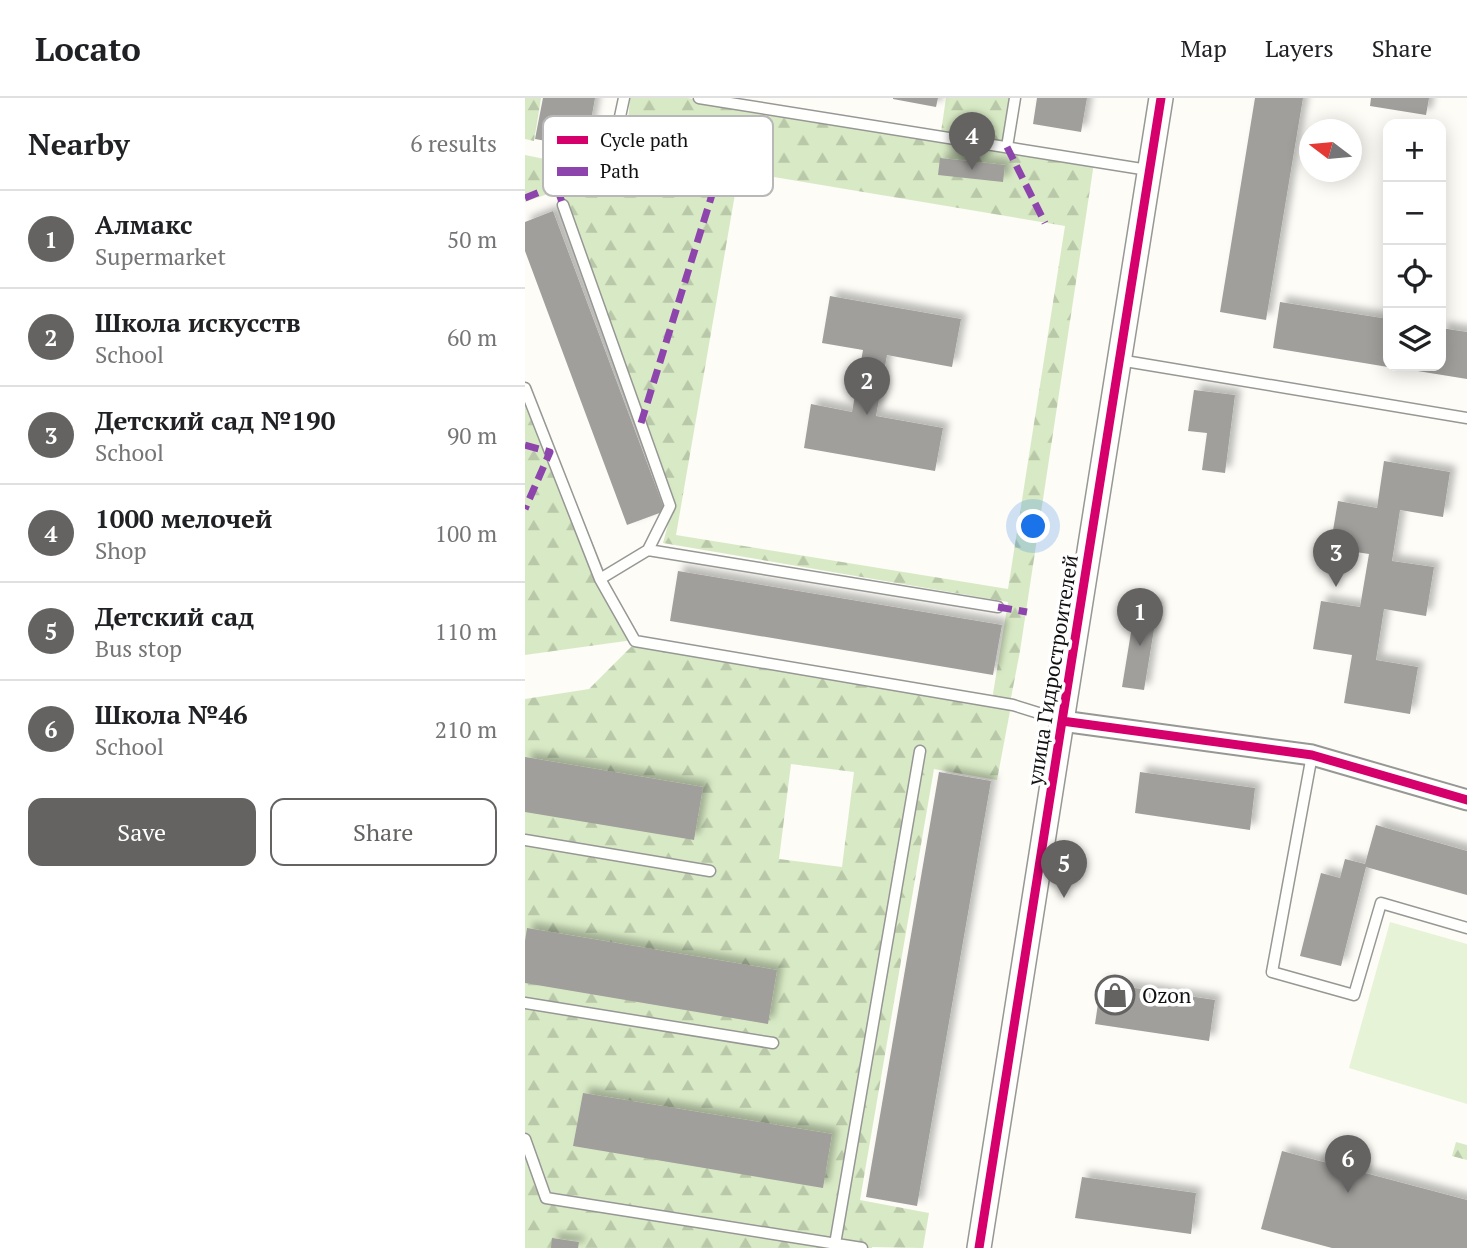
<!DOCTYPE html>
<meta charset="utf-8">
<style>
:root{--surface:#fff;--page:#f2f2f2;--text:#202124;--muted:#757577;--line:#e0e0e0;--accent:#646362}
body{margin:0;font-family:"PT Serif",serif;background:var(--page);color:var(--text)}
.controls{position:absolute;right:21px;top:21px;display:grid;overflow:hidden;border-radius:14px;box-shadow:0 4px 18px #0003}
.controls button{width:63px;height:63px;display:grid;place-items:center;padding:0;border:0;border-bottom:2px solid var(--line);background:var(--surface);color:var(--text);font:35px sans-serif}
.compass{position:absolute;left:774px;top:21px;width:63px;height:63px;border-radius:50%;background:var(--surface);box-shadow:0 4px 18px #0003;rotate:286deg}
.you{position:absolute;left:509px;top:429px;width:24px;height:24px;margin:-18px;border:5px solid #fff;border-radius:50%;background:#1a73e8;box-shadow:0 0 0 10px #1a73e833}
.badge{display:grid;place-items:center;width:46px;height:46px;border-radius:50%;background:var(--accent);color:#fff;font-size:23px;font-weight:700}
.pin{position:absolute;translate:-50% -58px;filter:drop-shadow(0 2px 4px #0008)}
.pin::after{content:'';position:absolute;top:37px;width:24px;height:21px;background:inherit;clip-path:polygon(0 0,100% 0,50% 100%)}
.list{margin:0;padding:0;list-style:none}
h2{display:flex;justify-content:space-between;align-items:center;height:91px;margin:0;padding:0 28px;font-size:30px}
h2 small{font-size:23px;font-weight:400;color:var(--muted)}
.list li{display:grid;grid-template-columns:46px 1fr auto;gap:21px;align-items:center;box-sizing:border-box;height:98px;padding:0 28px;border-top:2px solid var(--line)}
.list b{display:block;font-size:26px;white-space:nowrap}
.list p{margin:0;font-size:23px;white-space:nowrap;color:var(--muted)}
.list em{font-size:23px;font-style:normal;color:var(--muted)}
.actions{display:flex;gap:14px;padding:21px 28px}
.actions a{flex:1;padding:16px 0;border:2px solid var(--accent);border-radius:14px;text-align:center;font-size:24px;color:var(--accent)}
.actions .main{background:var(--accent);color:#fff}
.icon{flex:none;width:38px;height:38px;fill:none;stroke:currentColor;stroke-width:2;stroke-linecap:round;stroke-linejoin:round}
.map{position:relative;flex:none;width:942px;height:1150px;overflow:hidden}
header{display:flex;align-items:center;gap:42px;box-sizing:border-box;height:98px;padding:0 35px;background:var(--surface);border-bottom:2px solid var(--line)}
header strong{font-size:33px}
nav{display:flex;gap:38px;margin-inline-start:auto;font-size:24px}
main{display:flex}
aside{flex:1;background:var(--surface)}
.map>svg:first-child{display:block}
.grass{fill:#e7f3d7}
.forest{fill:url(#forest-firs);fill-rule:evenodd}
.building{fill:#a19f9c;filter:url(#shadow)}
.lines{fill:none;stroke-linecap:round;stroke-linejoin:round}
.service-casing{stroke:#979795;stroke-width:13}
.minor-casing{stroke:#979795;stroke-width:23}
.tertiary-casing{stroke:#979795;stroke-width:26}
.service{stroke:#fffffe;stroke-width:10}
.minor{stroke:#fffffe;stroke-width:19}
.tertiary{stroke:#fffffe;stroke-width:23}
.quiet{stroke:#8e44ad;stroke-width:7;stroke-dasharray:14 7;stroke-linecap:butt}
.cycleway-casing{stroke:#fff;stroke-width:13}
.cycleway{stroke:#d6006c;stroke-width:9}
.labels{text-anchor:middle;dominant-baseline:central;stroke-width:7;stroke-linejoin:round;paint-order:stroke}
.street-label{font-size:21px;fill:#111;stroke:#fff}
.poi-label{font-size:21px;fill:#111;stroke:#fff;text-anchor:start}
.key{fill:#fff;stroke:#b8b8b8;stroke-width:2}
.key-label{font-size:19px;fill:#111}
</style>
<header>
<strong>Locato</strong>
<nav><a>Map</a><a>Layers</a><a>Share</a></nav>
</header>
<main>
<aside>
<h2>Nearby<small>6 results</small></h2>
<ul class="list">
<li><span class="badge">1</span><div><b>Алмакс</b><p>Supermarket</p></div><em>50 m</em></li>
<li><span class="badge">2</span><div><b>Школа искусств</b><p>School</p></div><em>60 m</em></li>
<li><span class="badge">3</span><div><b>Детский сад №190</b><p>School</p></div><em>90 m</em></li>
<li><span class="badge">4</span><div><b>1000 мелочей</b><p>Shop</p></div><em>100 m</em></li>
<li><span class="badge">5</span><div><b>Детский сад</b><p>Bus stop</p></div><em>110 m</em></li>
<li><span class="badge">6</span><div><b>Школа №46</b><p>School</p></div><em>210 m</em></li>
</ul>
<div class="actions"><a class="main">Save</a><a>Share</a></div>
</aside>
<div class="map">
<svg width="942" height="1150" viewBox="0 0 942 1150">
<defs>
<pattern id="forest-firs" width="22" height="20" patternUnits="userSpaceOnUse" patternTransform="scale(1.75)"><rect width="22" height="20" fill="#d8eac5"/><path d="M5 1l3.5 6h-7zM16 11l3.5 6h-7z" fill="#b8c8a8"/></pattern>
<filter id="shadow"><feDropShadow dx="6" dy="-6" stdDeviation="3.5" flood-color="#0004"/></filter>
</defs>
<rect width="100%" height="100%" fill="#fdfcf7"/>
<path class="grass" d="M 865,824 L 942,846 L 942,1006 L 824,970 Z"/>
<path class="forest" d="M 0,0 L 16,0 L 9,43 L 0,41 Z
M 105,0 L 162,0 L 569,65 L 495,553 L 485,605 L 467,602 L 483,504 L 138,445 L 148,408 L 34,92 L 0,104 L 0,57 L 98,77 ZM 214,73 L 540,128 L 483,491 L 151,437 Z
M 421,0 L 485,0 L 478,45 L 416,34 Z
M 0,283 L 108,542 L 0,557 Z
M 110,545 L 486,608 L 472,682 L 409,671 L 335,1102 L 404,1115 L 398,1150 L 347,1149 L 347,1150 L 0,1150 L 0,601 L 64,591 ZM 266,666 L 329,674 L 317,769 L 254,761 Z
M 931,1044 L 942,1047 L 942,1062 L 927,1058 Z"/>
<path class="building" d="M 18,0 L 70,0 L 61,50 L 10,41 Z
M 368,0 L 413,0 L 411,9 L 368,1 Z
M 512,0 L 562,0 L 556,34 L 508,26 Z
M 730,0 L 778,0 L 741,222 L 695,214 Z
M 846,0 L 904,0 L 901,17 L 845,8 Z
M 415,60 L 480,67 L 478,84 L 413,77 Z
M 28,113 L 140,413 L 102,427 L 0,153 L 0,124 Z
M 305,198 L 436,221 L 427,269 L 362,257 L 351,318 L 418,330 L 410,373 L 279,350 L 286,306 L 327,314 L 338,252 L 297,245 Z
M 755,204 L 863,221 L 863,269 L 748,250 Z
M 916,230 L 942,234 L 942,281 L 868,269 L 868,268 L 916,268 Z
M 669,292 L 710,297 L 700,375 L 677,372 L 682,335 L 663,333 Z
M 859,363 L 925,374 L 918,419 L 875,412 L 867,463 L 909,469 L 901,518 L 859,511 L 851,562 L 893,569 L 885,616 L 819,605 L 827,557 L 788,551 L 796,503 L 835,509 L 844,456 L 805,450 L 813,403 L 852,410 Z
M 153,473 L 477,527 L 468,577 L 145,523 Z
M 611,504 L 633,507 L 619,592 L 597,589 Z
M 0,659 L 178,689 L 169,742 L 0,714 Z
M 414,674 L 466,683 L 392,1108 L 341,1099 Z
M 615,674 L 730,690 L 725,732 L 610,715 Z
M 851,727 L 942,753 L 942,797 L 841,769 L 816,868 L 775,858 L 796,775 L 815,780 L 820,761 L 840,766 Z
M 2,830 L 252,872 L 243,926 L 0,885 L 0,843 Z
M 576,885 L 690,902 L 684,943 L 570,926 Z
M 58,995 L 307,1036 L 298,1090 L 48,1048 Z
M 757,1053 L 942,1102 L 942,1150 L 807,1150 L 736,1131 Z
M 557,1079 L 671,1095 L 666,1136 L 550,1120 Z
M 27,1140 L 54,1144 L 53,1150 L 26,1150 Z"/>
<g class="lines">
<defs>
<path id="service" d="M 174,0 L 623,72
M 482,49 L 490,0
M 87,56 L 99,0
M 38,107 L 145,408 L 123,452 L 75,481
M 594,262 L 942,320
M 0,290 L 75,481 L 110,543 L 488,607 L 536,622
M 123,452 L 473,509
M 787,657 L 747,874 L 829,897 L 856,805 L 942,830
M 0,742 L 185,773
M 0,905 L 248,945
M 0,1041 L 21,1100 L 337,1150
M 310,1146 L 395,653"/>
<path id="minor" d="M 537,623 L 787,657 L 942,702"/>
<path id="tertiary" d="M 454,1150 L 537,623 L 636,0"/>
</defs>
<use href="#service" class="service-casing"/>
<use href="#minor" class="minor-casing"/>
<use href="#tertiary" class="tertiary-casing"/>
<use href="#service" class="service"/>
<use href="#minor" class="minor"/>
<use href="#tertiary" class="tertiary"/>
<path class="quiet" d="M 482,49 L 520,125
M 32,90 L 38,107
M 0,100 L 17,93 L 96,75
M 116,325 L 195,71
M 0,347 L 25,354 L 0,411
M 473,509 L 502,514"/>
<defs>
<path id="cycleway" d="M 537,623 L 787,657 L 942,702
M 454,1150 L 537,623 L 636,0"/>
</defs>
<use href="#cycleway" class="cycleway-casing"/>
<use href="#cycleway" class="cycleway"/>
</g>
<defs>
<symbol id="shop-ring" viewBox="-11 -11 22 22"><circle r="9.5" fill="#fff" stroke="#646362" stroke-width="1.5"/><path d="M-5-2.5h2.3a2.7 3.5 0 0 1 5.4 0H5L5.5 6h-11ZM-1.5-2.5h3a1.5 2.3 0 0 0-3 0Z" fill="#646362"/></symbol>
</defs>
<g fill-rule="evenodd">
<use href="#shop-ring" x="568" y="875" width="44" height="44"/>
</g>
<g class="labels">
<g class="street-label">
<text transform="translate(527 572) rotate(-81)">улица Гидростроителей</text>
</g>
<g class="poi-label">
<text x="617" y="897">Ozon</text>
</g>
</g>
<rect x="18" y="18" width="230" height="80" rx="10" class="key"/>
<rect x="32" y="38" width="31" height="8" fill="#d6006c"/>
<rect x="32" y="69" width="31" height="9" fill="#8e44ad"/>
<g class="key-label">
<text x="75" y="49">Cycle path</text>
<text x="75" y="80">Path</text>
</g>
</svg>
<div class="controls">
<button>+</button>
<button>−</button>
<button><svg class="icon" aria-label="locate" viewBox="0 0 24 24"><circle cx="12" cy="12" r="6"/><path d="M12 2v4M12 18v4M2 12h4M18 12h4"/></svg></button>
<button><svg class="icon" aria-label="layers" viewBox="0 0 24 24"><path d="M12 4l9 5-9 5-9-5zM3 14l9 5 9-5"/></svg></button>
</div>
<svg class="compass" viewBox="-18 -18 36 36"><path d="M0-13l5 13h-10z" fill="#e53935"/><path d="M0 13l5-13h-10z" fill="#757577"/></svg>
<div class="you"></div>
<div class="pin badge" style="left:615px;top:548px">1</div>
<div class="pin badge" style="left:342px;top:317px">2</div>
<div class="pin badge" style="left:811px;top:489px">3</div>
<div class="pin badge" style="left:447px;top:72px">4</div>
<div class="pin badge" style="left:539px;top:800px">5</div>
<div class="pin badge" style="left:823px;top:1095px">6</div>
</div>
</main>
